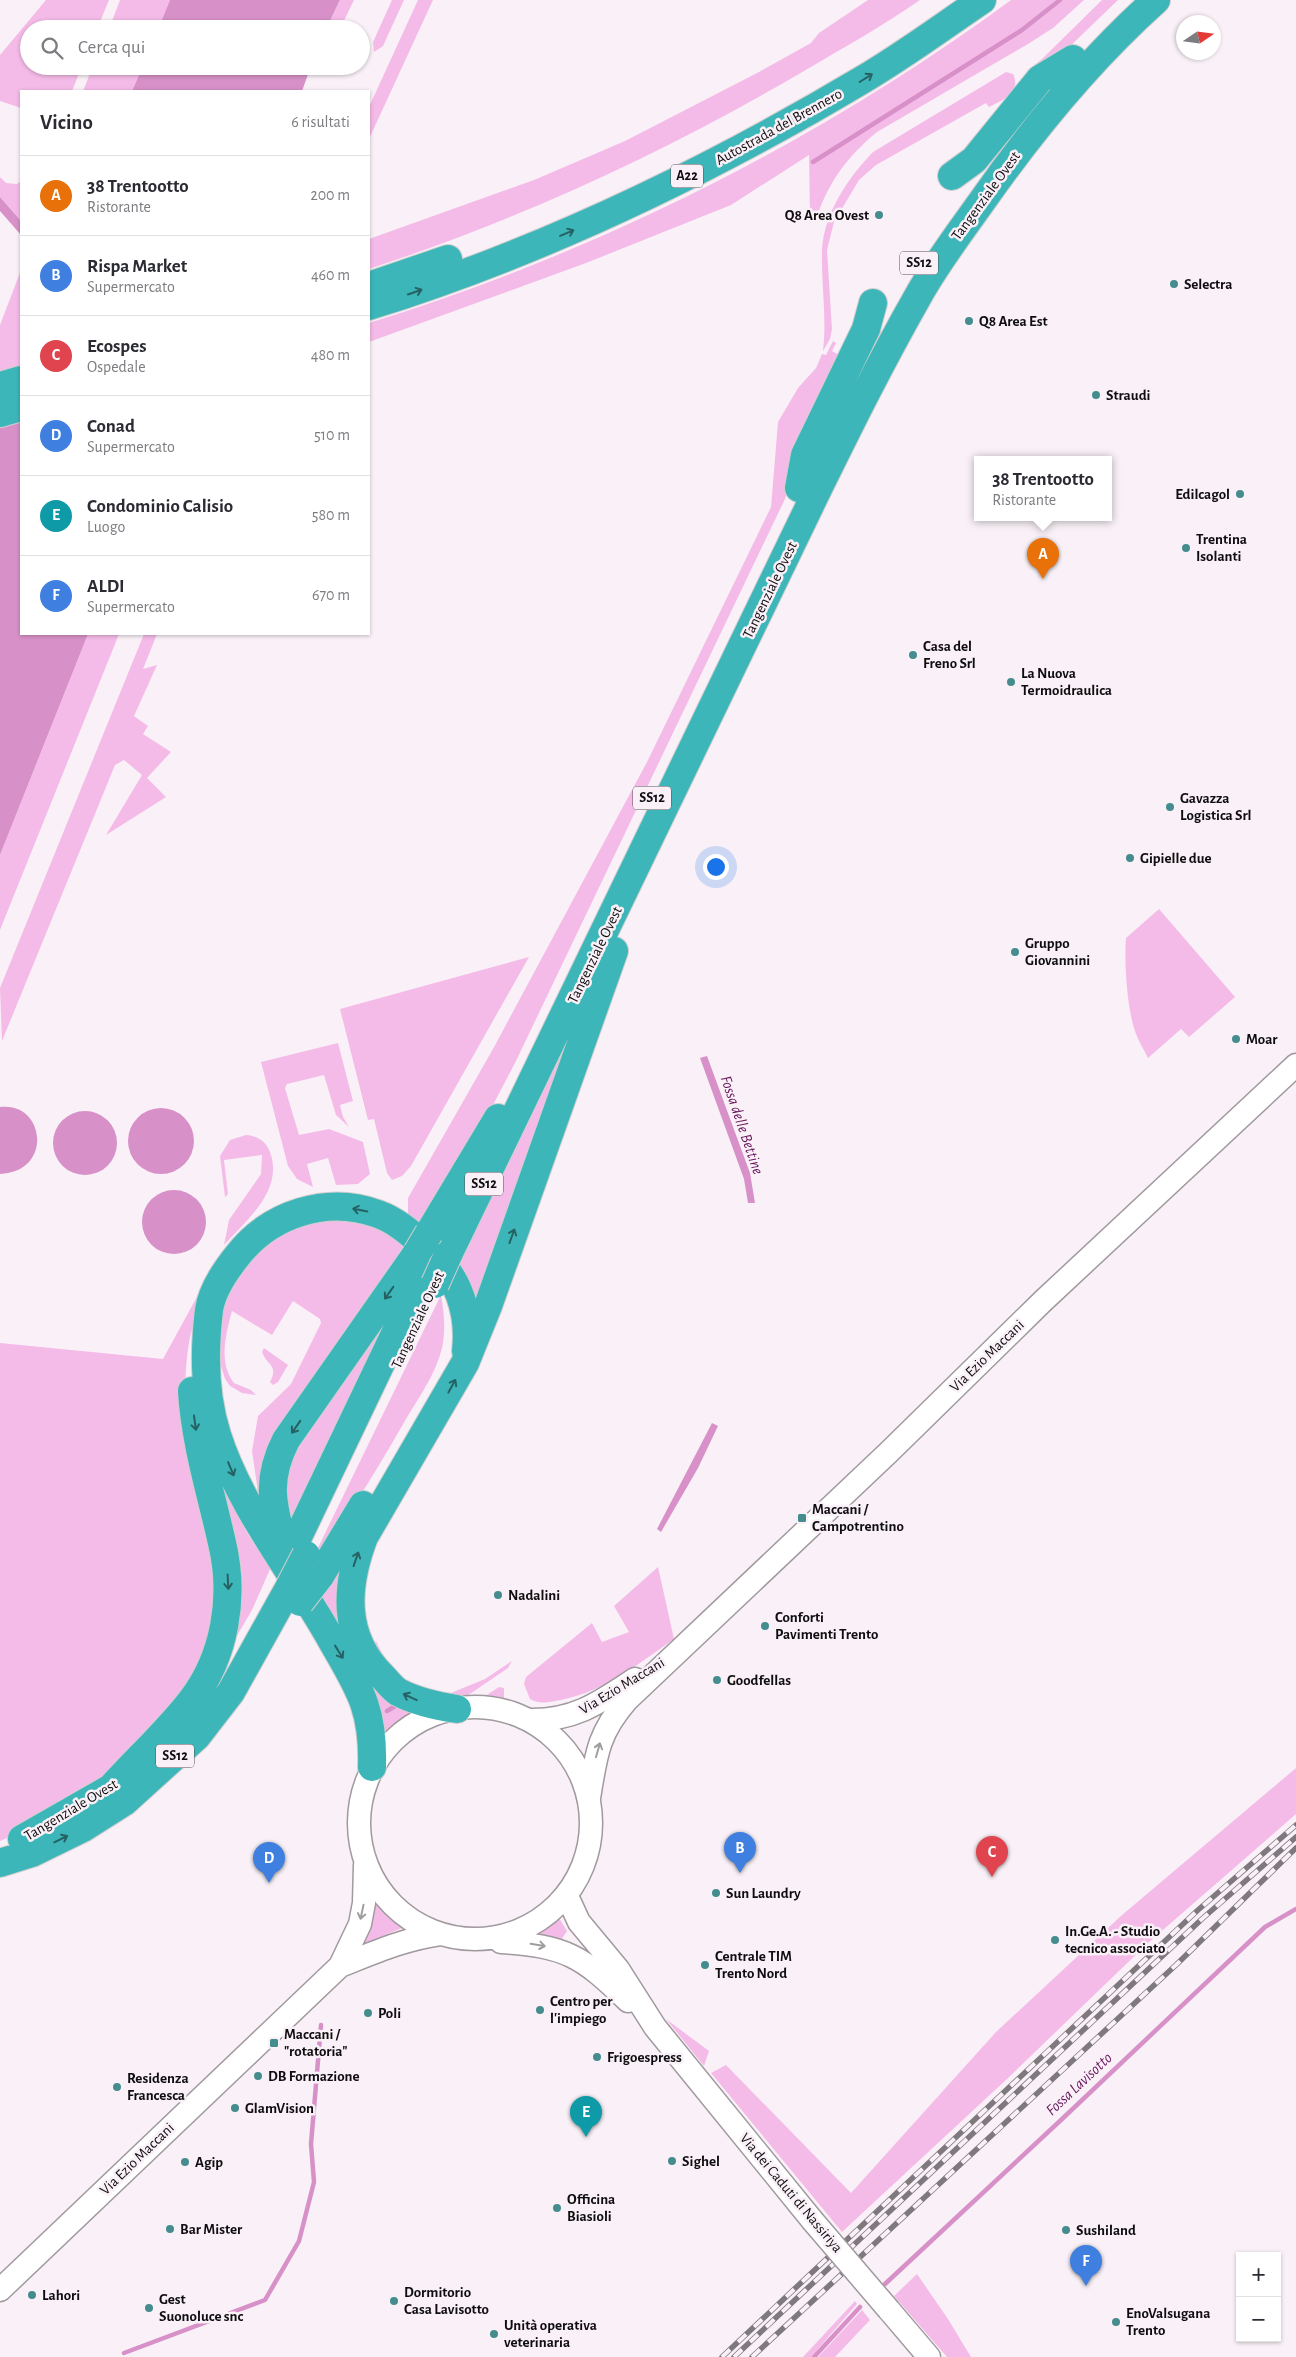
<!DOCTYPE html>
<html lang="it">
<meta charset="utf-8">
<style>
:root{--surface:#fff;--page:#f2f2f3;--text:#2b2b33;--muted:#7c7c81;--line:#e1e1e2;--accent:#7c3aed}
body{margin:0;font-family:"Alegreya Sans",sans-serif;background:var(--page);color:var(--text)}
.controls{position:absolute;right:15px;bottom:15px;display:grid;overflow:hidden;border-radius:0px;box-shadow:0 1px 4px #0004}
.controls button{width:45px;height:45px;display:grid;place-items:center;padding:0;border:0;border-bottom:1px solid var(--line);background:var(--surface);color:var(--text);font:25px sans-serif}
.compass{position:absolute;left:1176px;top:15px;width:45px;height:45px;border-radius:50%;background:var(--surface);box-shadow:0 1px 4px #0004;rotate:77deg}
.you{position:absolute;left:715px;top:866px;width:18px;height:18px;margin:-12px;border:4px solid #fff;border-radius:50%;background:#1a73e8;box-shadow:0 0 0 8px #1a73e833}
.badge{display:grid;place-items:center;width:32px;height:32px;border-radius:50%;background:var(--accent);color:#fff;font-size:16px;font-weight:700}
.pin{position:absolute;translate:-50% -41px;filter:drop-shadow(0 1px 2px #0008)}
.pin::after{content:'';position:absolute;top:26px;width:18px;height:15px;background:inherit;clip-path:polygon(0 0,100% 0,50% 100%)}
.popup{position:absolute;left:974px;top:456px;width:138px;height:65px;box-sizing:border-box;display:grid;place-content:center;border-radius:0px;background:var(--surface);filter:drop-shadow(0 1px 4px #0005);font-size:16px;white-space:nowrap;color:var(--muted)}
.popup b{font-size:19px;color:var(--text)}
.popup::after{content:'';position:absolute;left:50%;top:100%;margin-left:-10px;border:10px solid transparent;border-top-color:var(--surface)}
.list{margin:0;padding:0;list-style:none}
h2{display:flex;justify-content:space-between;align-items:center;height:65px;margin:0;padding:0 20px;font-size:21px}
h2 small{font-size:16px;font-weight:400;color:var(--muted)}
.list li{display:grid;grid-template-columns:32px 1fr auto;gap:15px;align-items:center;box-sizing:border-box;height:80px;padding:0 20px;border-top:1px solid var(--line)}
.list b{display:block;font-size:19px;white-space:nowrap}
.list p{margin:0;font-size:16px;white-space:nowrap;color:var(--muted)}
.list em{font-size:16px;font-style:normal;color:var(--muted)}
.icon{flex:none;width:28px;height:28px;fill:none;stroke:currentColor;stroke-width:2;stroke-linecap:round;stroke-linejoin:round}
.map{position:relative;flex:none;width:1296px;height:2357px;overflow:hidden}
.search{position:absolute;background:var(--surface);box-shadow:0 1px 4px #0004;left:20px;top:20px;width:350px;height:55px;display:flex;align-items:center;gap:12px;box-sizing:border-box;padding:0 18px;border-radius:28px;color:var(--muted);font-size:19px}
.panel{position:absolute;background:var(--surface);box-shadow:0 1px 4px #0004;left:20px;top:90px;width:350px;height:545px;border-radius:0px}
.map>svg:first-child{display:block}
.green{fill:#f5bbe8}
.water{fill:#d791c8}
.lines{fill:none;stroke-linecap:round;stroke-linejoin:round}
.stream{stroke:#d791c8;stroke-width:4.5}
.secondary-casing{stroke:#a0999e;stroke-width:25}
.highway-casing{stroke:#cfcfcf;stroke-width:30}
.secondary{stroke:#fff;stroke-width:22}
.highway{stroke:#3db6b9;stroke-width:28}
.rail-casing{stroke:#7e797d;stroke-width:5.5}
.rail{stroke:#f9f1f7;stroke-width:4;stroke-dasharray:11;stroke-linecap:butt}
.secondary-bridge-casing{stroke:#a0999e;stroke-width:25;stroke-linecap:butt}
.highway-bridge-casing{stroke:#cfcfcf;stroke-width:30;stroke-linecap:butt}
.secondary-bridge{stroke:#fff;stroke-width:22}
.highway-bridge{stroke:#3db6b9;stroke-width:28}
.oneway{stroke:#266264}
.oneway2{stroke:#9f9e9f}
.poi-dot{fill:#448c8d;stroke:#f9f1f7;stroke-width:2}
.labels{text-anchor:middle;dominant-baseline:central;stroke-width:5;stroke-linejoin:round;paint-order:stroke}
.shield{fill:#f9f1f7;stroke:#555155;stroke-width:1}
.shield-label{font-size:14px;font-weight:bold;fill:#0f0d0f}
.street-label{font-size:15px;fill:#0f0d0f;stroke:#f9f1f7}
.poi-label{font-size:15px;font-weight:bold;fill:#0f0d0f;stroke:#f9f1f7;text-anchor:start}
.water-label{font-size:16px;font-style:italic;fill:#68155c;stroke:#f9f1f7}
</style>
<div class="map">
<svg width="1296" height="2357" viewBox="0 0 1296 2357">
<rect width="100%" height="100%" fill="#f9f1f7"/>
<path class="green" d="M 46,0 L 109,0 L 97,29 L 29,29 L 29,66 L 82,66 L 72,91 L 21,91 L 21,108 L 0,101 L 0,55 Z
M 120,0 L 170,0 L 158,29 L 109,29 Z
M 340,0 L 354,0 L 340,29 L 326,29 Z
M 392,0 L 404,0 L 383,46 L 374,52 L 373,42 Z
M 418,0 L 433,0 L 369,139 L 369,107 Z
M 868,0 L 920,0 C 883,26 843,48 804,71 C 666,152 521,219 369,269 L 369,239 L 534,180 L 625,141 L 759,72 L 811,43 L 819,33 Z
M 1011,0 L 1084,0 L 1053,28 L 1028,44 L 877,132 C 849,155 828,182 817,217 L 810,218 L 809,155 L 731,205 L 586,263 L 369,342 L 369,323 C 596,253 820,141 1011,0 Z
M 1102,0 L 1118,0 L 1064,52 L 998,121 L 993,113 L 1012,103 L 1027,71 L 1042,59 Z
M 93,66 L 143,66 L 132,91 L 83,91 Z
M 1006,72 L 1013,74 C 1022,92 1002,101 989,107 L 986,103 L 876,165 L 859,180 L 834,222 L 827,250 L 832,329 L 830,339 L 823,351 C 827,317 821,284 822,250 C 824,213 848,178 873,152 Z
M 0,177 L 6,183 L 17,184 L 21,181 L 21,221 L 0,197 Z
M 21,270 L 21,361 L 19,366 L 0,372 L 0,325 Z
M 833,341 L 836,343 L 832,351 L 845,358 L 798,455 L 785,499 L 515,1063 L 471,1147 L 424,1227 L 408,1215 L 408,1198 L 493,1049 L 647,762 L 771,507 L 778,422 L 798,388 L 816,368 L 822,354 L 826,355 Z
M 88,634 L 119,634 L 0,930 L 0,855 Z
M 144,634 L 157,634 L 143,669 L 157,665 L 134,716 L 148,726 L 143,734 L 171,752 L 147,778 L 166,797 L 106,835 L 142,775 L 124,760 L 115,765 L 2,1041 L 0,988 Z
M 1159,909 L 1235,997 L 1189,1037 L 1181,1029 L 1148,1058 C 1144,1050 1139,1042 1136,1034 C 1127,1011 1124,962 1126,938 Z
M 607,950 L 473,1318 L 456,1266 Z
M 529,957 L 411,1166 L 402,1176 L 392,1180 L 387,1173 L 374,1119 L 368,1120 L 340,1009 Z
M 338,1043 L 353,1101 L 340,1105 L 343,1117 L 349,1127 L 336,1115 L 324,1075 L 287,1084 L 285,1088 L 299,1135 L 329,1129 L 363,1142 L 370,1174 L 358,1184 L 336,1185 L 328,1158 L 307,1164 L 313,1187 L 297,1179 L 288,1166 L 261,1062 Z
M 246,1135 C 257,1136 266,1141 270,1152 C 284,1190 247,1220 224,1245 L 229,1220 L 261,1174 L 262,1155 L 224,1160 L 228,1194 L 225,1197 L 220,1156 L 230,1140 Z
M 357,1215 L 412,1246 L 260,1506 L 252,1451 L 258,1416 L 291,1384 L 321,1323 L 320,1319 L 293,1301 L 272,1335 L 232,1311 C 226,1334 218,1362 234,1383 L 251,1390 L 256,1395 L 242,1393 L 230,1386 L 225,1379 L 216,1349 L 214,1338 L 233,1272 L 286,1224 Z
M 412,1277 L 288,1531 L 283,1517 L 287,1456 Z
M 204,1284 C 202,1305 195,1318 190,1337 C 186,1358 185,1379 185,1401 L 221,1580 L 203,1668 L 115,1769 L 19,1833 L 0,1841 L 0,1343 L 163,1359 Z
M 441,1295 C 444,1312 446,1330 442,1348 C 436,1373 420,1396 406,1419 C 377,1470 346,1519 315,1568 L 311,1562 Z
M 264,1348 L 288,1365 L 278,1382 L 273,1385 L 270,1382 C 279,1365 267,1366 262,1352 Z
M 207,1425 C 218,1457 237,1529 261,1552 C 264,1555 270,1556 275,1558 L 252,1610 L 227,1653 Z
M 401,1456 L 343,1598 L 417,1710 L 399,1722 L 380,1739 L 317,1595 Z
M 658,1567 L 674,1639 C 638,1664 605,1691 561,1700 C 550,1702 540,1705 530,1699 L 524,1684 L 526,1677 L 592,1623 L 602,1642 L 629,1632 L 614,1606 Z
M 376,1641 C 395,1682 407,1680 446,1695 L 485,1679 L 512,1661 L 508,1668 L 464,1698 C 451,1704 441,1701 427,1696 C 395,1685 385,1673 368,1644 L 375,1648 Z
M 499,1687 L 504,1688 L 504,1702 L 482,1701 L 482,1698 Z
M 1296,1768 L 1296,1814 L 1148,1943 L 1007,2079 L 842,2232 L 711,2073 L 726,2065 L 851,2193 L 996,2032 L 1122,1915 Z
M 372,1898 L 402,1928 L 357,1947 Z
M 559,1918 L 567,1931 L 559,1943 L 541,1937 L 540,1932 Z
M 666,2019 L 709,2051 L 704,2066 Z
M 917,2274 L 948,2319 L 971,2357 L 947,2357 L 894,2296 Z
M 855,2301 L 857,2304 L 811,2357 L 803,2357 Z
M 862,2310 L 870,2320 L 835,2357 L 818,2357 Z"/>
<path class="water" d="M 170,0 L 340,0 L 326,29 L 158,29 Z
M 143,66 L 311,66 L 302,91 L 132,91 Z
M 0,197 L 21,221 L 21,235 L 0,211 Z
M 21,362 L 21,634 L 88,634 L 0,855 L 0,415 Z
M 707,1056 L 750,1173 L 755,1203 L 748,1203 L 744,1179 L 700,1058 Z
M 0,1107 C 45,1101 54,1172 0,1174 Z
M128 1141a33 33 0 1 1 66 0a33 33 0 1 1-66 0Z
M53 1143a32 32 0 1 1 64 0a32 32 0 1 1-64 0Z
M142 1222a32 32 0 1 1 64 0a32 32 0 1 1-64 0Z
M 712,1423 L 718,1426 L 698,1468 L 661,1532 L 657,1529 Z"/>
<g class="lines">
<path class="stream" d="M 813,162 L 1022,30 L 1060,0
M 387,1711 L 397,1705
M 885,2284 L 1061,2120 L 1265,1927 L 1296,1909
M 124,2353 L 265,2300 L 299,2241 L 314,2182 L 311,2144 L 321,2025
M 814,2357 L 860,2307"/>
<defs>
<path id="secondary" d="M359 1823a116 116 0 1 1 232 0a116 116 0 1 1-232 0Z
M 532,1720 C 576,1720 600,1702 635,1679
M 589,1798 C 596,1755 598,1733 627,1700 L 889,1452 L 1043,1301 L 1296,1065
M 567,1896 L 579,1922 L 618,1969 L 655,2027 L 812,2220
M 501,1942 C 566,1946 582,1956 628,2001
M 340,1966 L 360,1924 L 364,1903 L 365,1865
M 0,2290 L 340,1966 C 373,1953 404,1939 440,1934
M 889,2310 L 929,2357"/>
<path id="highway" d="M 952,176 L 974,160 L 1040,79 L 1073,59
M 369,286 L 448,259
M 369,306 C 542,252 706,173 862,80 C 903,56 942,27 982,0
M 0,386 L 21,380
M 0,413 L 21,407
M 799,488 L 805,455 L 866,329 L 873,303
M 429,1233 L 498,1118
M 448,1255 L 814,497 C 847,430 880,363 917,298 C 935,265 958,235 980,204 C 1031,131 1089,60 1156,0
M 296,1541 L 426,1269
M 283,1544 C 272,1504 266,1479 286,1440 L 417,1253
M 320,1576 L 363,1505
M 457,1709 C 436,1706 417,1702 398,1692 C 392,1688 387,1681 382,1676 C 342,1636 345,1587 364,1537 L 465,1363 L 488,1306 L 614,951
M 372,1767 C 374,1705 357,1686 328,1634 C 291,1569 240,1507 217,1435 C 204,1395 204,1351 209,1310 C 212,1290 225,1271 238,1255 C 270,1214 327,1195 378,1214 C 395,1220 409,1232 423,1244 C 455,1272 471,1307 466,1351
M 111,1788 C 137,1759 167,1732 191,1701 C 225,1657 235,1597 222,1543 C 211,1493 195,1443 192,1391
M 22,1839 L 111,1788 L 124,1777
M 0,1863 L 32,1853 L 83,1828 L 124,1802 L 197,1736 L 231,1692 L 290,1586"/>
</defs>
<use href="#secondary" class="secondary-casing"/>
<use href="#highway" class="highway-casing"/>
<use href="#secondary" class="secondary"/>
<use href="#highway" class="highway"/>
<defs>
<path id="rail" d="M 722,2357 L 1198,1910 L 1296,1825
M 734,2357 L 1203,1918 L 1296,1837
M 752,2357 L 1177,1964 L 1296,1848"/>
</defs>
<use href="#rail" class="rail-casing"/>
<use href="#rail" class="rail"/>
<defs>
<path id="secondary-bridge" d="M 812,2220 L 889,2310"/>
<path id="highway-bridge" d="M 417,1253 L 429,1233
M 435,1284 L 448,1255
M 290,1586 L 306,1555
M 300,1602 L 320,1576"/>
</defs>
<use href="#secondary-bridge" class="secondary-bridge-casing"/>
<use href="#highway-bridge" class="highway-bridge-casing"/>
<use href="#secondary-bridge" class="secondary-bridge"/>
<use href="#highway-bridge" class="highway-bridge"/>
</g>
<defs><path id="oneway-shaft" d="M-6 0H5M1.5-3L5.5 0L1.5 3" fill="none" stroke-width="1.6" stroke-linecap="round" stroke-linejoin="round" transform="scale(1.25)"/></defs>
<g class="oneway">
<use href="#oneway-shaft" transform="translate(866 78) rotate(-32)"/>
<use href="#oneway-shaft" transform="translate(567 233) rotate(-23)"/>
<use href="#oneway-shaft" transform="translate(415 292) rotate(-19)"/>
<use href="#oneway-shaft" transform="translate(360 1210) rotate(-169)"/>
<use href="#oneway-shaft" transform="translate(512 1236) rotate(-70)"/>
<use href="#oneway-shaft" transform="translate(389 1293) rotate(125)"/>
<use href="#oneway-shaft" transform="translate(452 1386) rotate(-61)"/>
<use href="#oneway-shaft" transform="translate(195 1423) rotate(82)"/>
<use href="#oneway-shaft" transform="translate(296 1427) rotate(125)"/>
<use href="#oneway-shaft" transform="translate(231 1469) rotate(67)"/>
<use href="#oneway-shaft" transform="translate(356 1559) rotate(-71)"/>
<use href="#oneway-shaft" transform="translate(228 1582) rotate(87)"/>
<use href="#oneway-shaft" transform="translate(339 1652) rotate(58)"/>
<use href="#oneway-shaft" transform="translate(410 1697) rotate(-155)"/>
<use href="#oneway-shaft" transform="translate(61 1839) rotate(-26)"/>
</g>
<g class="oneway2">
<use href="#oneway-shaft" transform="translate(598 1750) rotate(-74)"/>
<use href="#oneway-shaft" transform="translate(362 1912) rotate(102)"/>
<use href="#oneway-shaft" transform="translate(538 1945) rotate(9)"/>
</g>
<g class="poi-dot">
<circle cx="879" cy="215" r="5"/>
<circle cx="1174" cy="284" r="5"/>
<circle cx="969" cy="321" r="5"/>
<circle cx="1096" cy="395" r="5"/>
<circle cx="1240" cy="494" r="5"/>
<circle cx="1186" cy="548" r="5"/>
<circle cx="913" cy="655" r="5"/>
<circle cx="1011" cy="682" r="5"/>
<circle cx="1170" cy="807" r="5"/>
<circle cx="1130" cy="858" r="5"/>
<circle cx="1015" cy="952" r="5"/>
<circle cx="1236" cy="1039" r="5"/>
<rect x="797" y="1513" width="10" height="10" rx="2.5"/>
<circle cx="498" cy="1595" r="5"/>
<circle cx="765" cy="1626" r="5"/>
<circle cx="717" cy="1680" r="5"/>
<circle cx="716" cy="1893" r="5"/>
<circle cx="1055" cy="1940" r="5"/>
<circle cx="705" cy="1965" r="5"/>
<circle cx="540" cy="2010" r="5"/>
<circle cx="368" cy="2013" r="5"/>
<rect x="269" y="2038" width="10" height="10" rx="2.5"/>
<circle cx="597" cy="2057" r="5"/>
<circle cx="258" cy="2076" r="5"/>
<circle cx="117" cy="2087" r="5"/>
<circle cx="235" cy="2108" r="5"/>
<circle cx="672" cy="2161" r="5"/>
<circle cx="185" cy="2162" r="5"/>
<circle cx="557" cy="2208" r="5"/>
<circle cx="170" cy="2229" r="5"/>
<circle cx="1066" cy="2230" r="5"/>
<circle cx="32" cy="2295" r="5"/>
<circle cx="394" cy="2301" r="5"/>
<circle cx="149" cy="2308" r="5"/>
<circle cx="1116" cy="2322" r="5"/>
<circle cx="494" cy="2334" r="5"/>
</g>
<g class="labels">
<g class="shield">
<rect x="671" y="164.5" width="32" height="23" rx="4"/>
<rect x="900" y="251.5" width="38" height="23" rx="4"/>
<rect x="633" y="786.5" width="38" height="23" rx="4"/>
<rect x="465" y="1172.5" width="38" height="23" rx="4"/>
<rect x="156" y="1744.5" width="38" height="23" rx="4"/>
</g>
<g class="shield-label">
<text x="687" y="176">A22</text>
<text x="919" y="263">SS12</text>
<text x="652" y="798">SS12</text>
<text x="484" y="1184">SS12</text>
<text x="175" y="1756">SS12</text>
</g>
<g class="street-label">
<text transform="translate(779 127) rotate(-29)">Autostrada del Brennero</text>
<text transform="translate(986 196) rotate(-54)">Tangenziale Ovest</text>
<text transform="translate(770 590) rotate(-64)">Tangenziale Ovest</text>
<text transform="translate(595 955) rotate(-64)">Tangenziale Ovest</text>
<text transform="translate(418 1320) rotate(-65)">Tangenziale Ovest</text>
<text transform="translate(987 1356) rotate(-44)">Via Ezio Maccani</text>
<text transform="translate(622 1686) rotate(-31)">Via Ezio Maccani</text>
<text transform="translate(71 1810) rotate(-31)">Tangenziale Ovest</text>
<text transform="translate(137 2159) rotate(-44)">Via Ezio Maccani</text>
<text transform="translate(791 2193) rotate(50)">Via dei Caduti di Nassiriya</text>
</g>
<g class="poi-label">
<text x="869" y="215" text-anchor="end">Q8 Area Ovest</text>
<text x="1184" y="284">Selectra</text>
<text x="979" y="321">Q8 Area Est</text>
<text x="1106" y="395">Straudi</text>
<text x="1230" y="494" text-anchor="end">Edilcagol</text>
<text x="1196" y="539">Trentina<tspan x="1196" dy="17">Isolanti</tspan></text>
<text x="923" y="646">Casa del<tspan x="923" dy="17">Freno Srl</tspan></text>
<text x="1021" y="673">La Nuova<tspan x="1021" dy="17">Termoidraulica</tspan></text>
<text x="1180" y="798">Gavazza<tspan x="1180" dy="17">Logistica Srl</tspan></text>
<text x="1140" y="858">Gipielle due</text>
<text x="1025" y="943">Gruppo<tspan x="1025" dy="17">Giovannini</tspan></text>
<text x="1246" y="1039">Moar</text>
<text x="812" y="1509">Maccani /<tspan x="812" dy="17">Campotrentino</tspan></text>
<text x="508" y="1595">Nadalini</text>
<text x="775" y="1617">Conforti<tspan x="775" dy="17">Pavimenti Trento</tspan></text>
<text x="727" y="1680">Goodfellas</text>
<text x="726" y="1893">Sun Laundry</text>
<text x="1065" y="1931">In.Ge.A. - Studio<tspan x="1065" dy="17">tecnico associato</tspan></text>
<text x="715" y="1956">Centrale TIM<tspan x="715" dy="17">Trento Nord</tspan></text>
<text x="550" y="2001">Centro per<tspan x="550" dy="17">l'impiego</tspan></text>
<text x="378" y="2013">Poli</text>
<text x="284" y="2034">Maccani /<tspan x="284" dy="17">"rotatoria"</tspan></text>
<text x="607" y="2057">Frigoespress</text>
<text x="268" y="2076">DB Formazione</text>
<text x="127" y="2078">Residenza<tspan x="127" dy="17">Francesca</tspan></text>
<text x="245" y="2108">GlamVision</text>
<text x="682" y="2161">Sighel</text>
<text x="195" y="2162">Agip</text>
<text x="567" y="2199">Officina<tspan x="567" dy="17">Biasioli</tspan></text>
<text x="180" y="2229">Bar Mister</text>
<text x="1076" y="2230">Sushiland</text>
<text x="404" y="2292">Dormitorio<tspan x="404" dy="17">Casa Lavisotto</tspan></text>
<text x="42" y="2295">Lahori</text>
<text x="159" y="2299">Gest<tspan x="159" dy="17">Suonoluce snc</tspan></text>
<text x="1126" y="2313">EnoValsugana<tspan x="1126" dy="17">Trento</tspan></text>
<text x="504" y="2325">Unità operativa<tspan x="504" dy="17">veterinaria</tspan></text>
</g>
<g class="water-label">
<text transform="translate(742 1125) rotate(71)">Fossa delle Bettine</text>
<text transform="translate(1079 2084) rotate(-43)">Fossa Lavisotto</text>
</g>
</g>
</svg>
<div class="controls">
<button>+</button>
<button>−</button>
</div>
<svg class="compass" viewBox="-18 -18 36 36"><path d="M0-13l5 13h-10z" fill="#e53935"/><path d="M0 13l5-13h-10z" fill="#7c7c81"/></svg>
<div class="you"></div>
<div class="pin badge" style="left:1043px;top:579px;background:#e8710a">A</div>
<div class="popup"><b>38 Trentootto</b>Ristorante</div>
<div class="pin badge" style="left:740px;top:1873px;background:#3f7fe0">B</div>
<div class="pin badge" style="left:992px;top:1877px;background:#e0444e">C</div>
<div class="pin badge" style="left:269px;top:1883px;background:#3f7fe0">D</div>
<div class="pin badge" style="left:586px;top:2137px;background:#0f9aa8">E</div>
<div class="pin badge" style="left:1086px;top:2286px;background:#3f7fe0">F</div>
<div class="search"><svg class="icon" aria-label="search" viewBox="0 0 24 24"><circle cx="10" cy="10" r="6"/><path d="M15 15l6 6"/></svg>Cerca qui</div>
<section class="panel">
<h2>Vicino<small>6 risultati</small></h2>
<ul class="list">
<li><span class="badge" style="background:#e8710a">A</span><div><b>38 Trentootto</b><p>Ristorante</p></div><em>200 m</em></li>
<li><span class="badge" style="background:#3f7fe0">B</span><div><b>Rispa Market</b><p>Supermercato</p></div><em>460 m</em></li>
<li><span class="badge" style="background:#e0444e">C</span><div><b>Ecospes</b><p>Ospedale</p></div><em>480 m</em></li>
<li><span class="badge" style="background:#3f7fe0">D</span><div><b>Conad</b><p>Supermercato</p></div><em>510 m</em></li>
<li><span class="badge" style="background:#0f9aa8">E</span><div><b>Condominio Calisio</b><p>Luogo</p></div><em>580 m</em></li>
<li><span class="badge" style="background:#3f7fe0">F</span><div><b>ALDI</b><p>Supermercato</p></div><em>670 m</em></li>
</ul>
</section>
</div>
